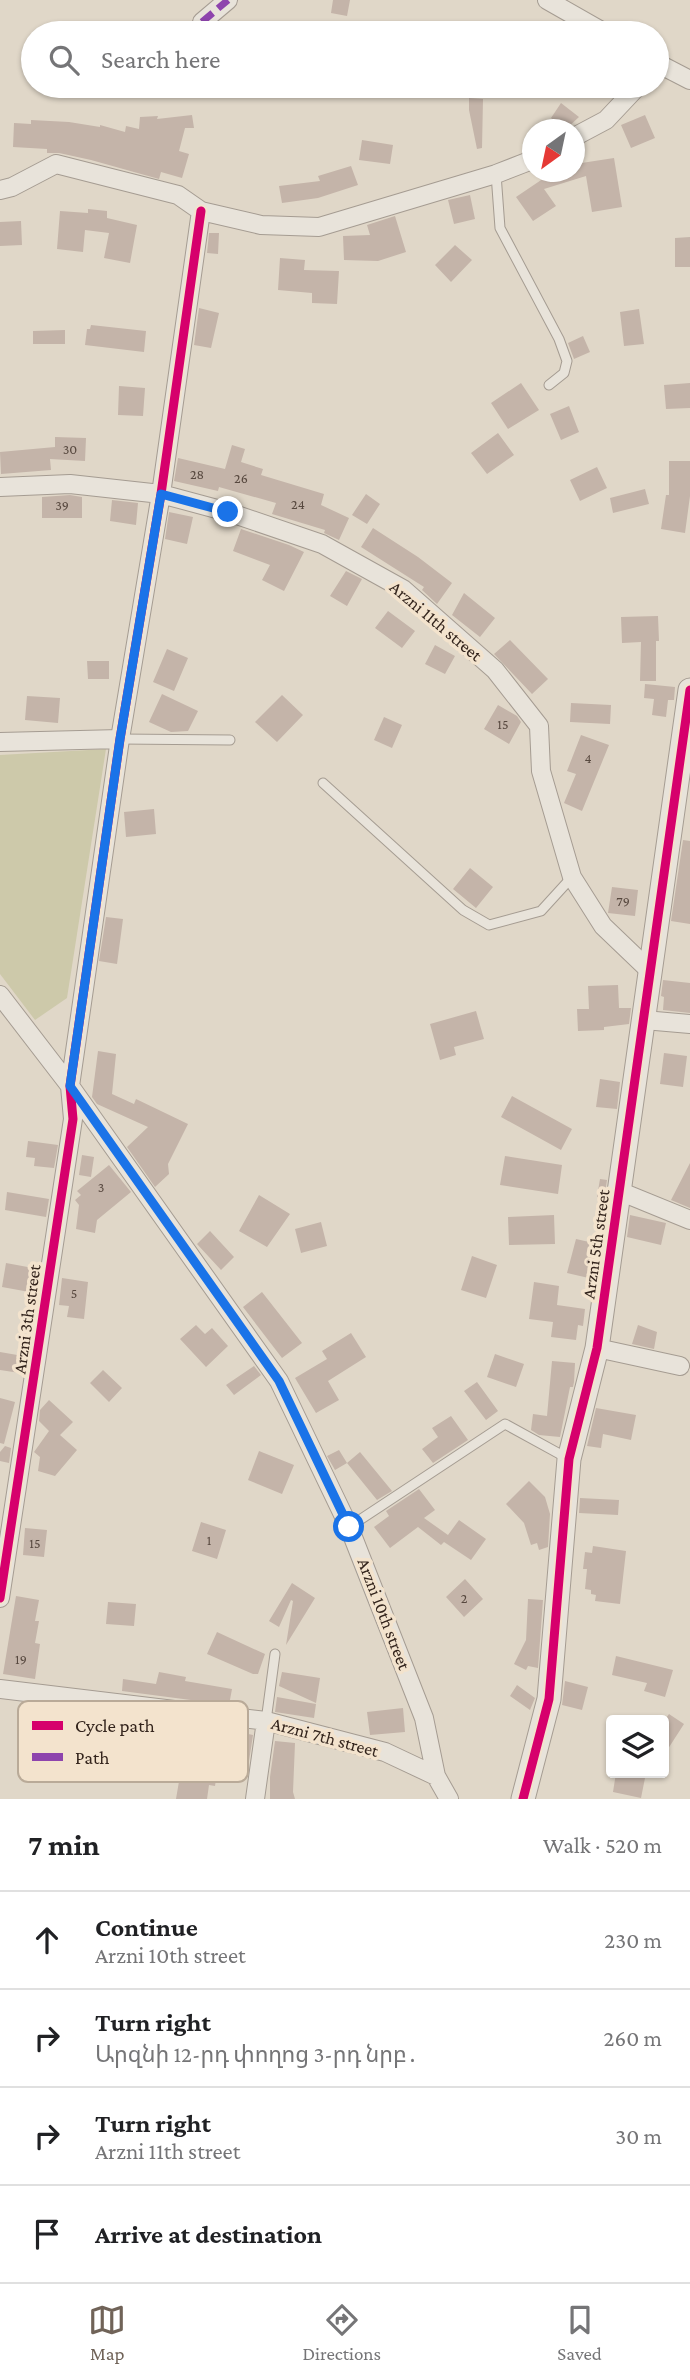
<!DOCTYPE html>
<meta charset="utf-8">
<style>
:root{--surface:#fff;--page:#f6f6f6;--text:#202124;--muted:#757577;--line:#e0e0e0;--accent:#706358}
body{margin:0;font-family:"Crimson Pro","Noto Sans Armenian",serif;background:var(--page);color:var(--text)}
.controls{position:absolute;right:21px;bottom:21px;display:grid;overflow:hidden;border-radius:7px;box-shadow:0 2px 5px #0004}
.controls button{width:63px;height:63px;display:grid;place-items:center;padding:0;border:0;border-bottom:2px solid var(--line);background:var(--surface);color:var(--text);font:35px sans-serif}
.compass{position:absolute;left:522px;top:119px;width:63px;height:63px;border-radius:50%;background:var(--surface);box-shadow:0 2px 5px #0004;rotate:213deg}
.stop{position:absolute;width:21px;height:21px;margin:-16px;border:5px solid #1a73e8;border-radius:50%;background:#fff}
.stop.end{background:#1a73e8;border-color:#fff;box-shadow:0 2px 7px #0008}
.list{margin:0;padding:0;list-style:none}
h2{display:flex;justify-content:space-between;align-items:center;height:91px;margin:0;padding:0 28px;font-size:30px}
h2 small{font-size:23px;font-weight:400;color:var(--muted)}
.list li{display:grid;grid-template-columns:46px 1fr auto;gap:21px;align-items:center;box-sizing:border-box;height:98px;padding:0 28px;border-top:2px solid var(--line)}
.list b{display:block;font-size:26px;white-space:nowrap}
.list p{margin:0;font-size:23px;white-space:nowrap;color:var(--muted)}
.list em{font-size:23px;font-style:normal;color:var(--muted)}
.icon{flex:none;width:38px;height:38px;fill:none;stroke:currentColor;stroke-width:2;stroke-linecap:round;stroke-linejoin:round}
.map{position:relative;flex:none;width:690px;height:1799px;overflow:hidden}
.search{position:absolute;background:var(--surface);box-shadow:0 2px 5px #0004;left:21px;right:21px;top:21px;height:77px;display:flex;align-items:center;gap:18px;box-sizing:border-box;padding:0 24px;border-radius:38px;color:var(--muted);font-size:26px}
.sheet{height:483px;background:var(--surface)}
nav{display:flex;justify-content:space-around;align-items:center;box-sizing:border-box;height:98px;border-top:2px solid var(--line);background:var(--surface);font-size:19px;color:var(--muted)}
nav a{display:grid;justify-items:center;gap:4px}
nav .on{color:var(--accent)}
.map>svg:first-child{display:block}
.cemetery{fill:#cdc9aa}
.building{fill:#c4b4a9}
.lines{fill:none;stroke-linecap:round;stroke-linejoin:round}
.service-casing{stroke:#a59c92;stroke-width:11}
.minor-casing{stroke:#a59c92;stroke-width:20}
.tertiary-casing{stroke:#a59c92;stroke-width:25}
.service{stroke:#e8e3da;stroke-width:9}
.minor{stroke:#e8e3da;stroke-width:18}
.tertiary{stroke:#e8e3da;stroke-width:23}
.quiet{stroke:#8e44ad;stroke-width:7;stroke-dasharray:14 7;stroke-linecap:butt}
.cycleway-casing{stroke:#f3e3cd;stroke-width:13}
.cycleway{stroke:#d6006c;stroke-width:9}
.route{stroke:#1a73e8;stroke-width:9}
.labels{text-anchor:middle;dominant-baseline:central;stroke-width:7;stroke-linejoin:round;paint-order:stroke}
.number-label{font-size:14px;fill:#57483f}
.street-label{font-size:18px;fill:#33241c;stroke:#f3e3cd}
.key{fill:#f3e3cd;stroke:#b9aa98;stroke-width:2}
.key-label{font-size:19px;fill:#33241c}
</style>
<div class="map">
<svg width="690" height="1799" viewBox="0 0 690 1799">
<rect width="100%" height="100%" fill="#e0d7c8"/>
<path class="cemetery" d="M 106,749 L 67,998 L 35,1020 L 0,974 L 0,755 Z"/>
<path class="building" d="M 333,0 L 350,0 L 347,16 L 331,13 Z
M 469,98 L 483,99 L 482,148 L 477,149 L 469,110 Z
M 561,103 L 579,117 L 566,129 L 551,118 Z
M 192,115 L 194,128 L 185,128 L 179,151 L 189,154 L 182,178 L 161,172 L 159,179 L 91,160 L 59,153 L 47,153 L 47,149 L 13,147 L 14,123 L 31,124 L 31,120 L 69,122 L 100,127 L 100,125 L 125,132 L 126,126 L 139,129 L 140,117 L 158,116 L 157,119 Z
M 645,115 L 655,138 L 631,148 L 621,125 Z
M 362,140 L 393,145 L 390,164 L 359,160 Z
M 614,158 L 622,207 L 592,212 L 586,176 L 544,189 L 556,206 L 533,221 L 516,197 L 553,172 L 575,172 L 575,164 Z
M 351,166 L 358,185 L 318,198 L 282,203 L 279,186 L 320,181 L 318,176 Z
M 470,195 L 475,219 L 454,224 L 448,200 Z
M 88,209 L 107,211 L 107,218 L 137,225 L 130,263 L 104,258 L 109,233 L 85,230 L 83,252 L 57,249 L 60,211 L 88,213 Z
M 395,216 L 406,252 L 378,261 L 344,260 L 343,236 L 370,235 L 367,225 Z
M 21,221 L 22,245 L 0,246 L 0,222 Z
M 209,233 L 219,233 L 218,254 L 207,253 Z
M 690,237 L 690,267 L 675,267 L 675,238 Z
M 455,245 L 472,260 L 451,282 L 435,265 Z
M 280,258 L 305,260 L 304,270 L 339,271 L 337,304 L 312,303 L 312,293 L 278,290 Z
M 199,308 L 219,313 L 211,348 L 194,345 Z
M 639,309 L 644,344 L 624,346 L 620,312 Z
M 91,325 L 146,331 L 144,352 L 85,345 L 87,329 L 90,329 Z
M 65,330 L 65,344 L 33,344 L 33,331 Z
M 583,336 L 590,352 L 574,359 L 568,343 Z
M 521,383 L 539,410 L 508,429 L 491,403 Z
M 690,383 L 690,408 L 666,409 L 664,385 Z
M 119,386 L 145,388 L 143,416 L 118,415 Z
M 569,406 L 579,432 L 561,440 L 550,414 Z
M 498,433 L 514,455 L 487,474 L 471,453 Z
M 55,437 L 86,438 L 85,461 L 50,459 L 51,470 L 1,474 L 0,452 L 55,447 Z
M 232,445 L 245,449 L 241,462 L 263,469 L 261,475 L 324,494 L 321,505 L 349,518 L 339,540 L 324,533 L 325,530 L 272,514 L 276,503 L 219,487 L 218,491 L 174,481 L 178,458 L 225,469 Z
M 669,461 L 690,461 L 690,496 L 685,533 L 661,529 L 666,495 L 669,495 Z
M 597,467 L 607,488 L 580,501 L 570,480 Z
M 645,489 L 649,504 L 613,513 L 610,498 Z
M 366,494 L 380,504 L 367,524 L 352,515 Z
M 70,495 L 82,497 L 82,518 L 42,518 L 42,497 Z
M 112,500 L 138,503 L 136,525 L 110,521 Z
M 169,512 L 193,517 L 187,544 L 165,539 Z
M 373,528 L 418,557 L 452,583 L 437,604 L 422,590 L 424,587 L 361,547 Z
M 241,529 L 289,545 L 304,552 L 284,591 L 262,580 L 270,565 L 233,551 Z
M 346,571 L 362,579 L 347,606 L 330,596 Z
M 464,593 L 495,618 L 480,637 L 452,615 Z
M 388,611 L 415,631 L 402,648 L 375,628 Z
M 658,616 L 659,641 L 656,641 L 656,681 L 640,681 L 641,642 L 622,643 L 621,617 Z
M 510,640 L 548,679 L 532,694 L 494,654 Z
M 435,645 L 455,656 L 445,674 L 425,664 Z
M 167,649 L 188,658 L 174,691 L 153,682 Z
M 87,661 L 109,661 L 109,679 L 88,679 Z
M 645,684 L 675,687 L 674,700 L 668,700 L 666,717 L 652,715 L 654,699 L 644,698 Z
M 162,694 L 198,711 L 188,731 L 171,732 L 149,722 Z
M 282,695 L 303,715 L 277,742 L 255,722 Z
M 27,696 L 60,698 L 58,723 L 25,720 Z
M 571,703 L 611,705 L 610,724 L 570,722 Z
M 498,705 L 517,716 L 521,722 L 509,744 L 484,729 Z
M 384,717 L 402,725 L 392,748 L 374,740 Z
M 581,735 L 609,745 L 582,811 L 564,803 L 576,774 L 567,771 Z
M 154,809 L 156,834 L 126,837 L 124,812 Z
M 683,840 L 690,841 L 690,924 L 671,921 Z
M 470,868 L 493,887 L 476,908 L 453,889 Z
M 612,887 L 638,890 L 635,916 L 608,913 Z
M 106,917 L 123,919 L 117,964 L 99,961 Z
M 663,980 L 690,983 L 690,1013 L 663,1010 L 664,997 L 661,996 Z
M 618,985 L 619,1008 L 631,1008 L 629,1024 L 604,1027 L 604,1030 L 578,1031 L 577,1009 L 589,1009 L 588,986 Z
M 476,1011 L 484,1039 L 454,1047 L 456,1055 L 440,1060 L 430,1024 Z
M 98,1051 L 116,1054 L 112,1094 L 134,1104 L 136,1099 L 188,1124 L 168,1164 L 169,1174 L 155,1187 L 127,1147 L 148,1127 L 97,1104 L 92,1097 Z
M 664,1053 L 687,1056 L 683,1087 L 660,1084 Z
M 600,1079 L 620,1082 L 617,1109 L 596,1107 Z
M 512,1096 L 572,1129 L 561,1150 L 501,1117 Z
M 28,1141 L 58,1145 L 54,1168 L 34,1166 L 35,1158 L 26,1157 Z
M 82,1155 L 94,1157 L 91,1177 L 79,1175 Z
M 505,1156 L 562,1165 L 558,1194 L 500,1185 Z
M 690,1163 L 690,1208 L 671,1200 Z
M 109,1165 L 131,1192 L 97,1220 L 95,1233 L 76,1229 L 79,1205 L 75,1200 L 81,1195 L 77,1191 Z
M 600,1179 L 607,1180 L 604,1199 L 597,1197 Z
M 7,1192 L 49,1199 L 46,1217 L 5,1210 Z
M 259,1195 L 290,1214 L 267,1247 L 239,1231 Z
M 554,1215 L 555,1244 L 509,1245 L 508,1217 Z
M 630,1215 L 666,1223 L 661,1245 L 627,1237 Z
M 321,1222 L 327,1246 L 301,1253 L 295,1229 Z
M 210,1231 L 234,1257 L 221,1270 L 197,1244 Z
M 576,1239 L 598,1244 L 593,1279 L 567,1273 Z
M 472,1256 L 497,1265 L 486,1298 L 461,1290 Z
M 6,1263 L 33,1268 L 32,1272 L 38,1274 L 35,1293 L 2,1287 Z
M 62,1278 L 88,1282 L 84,1319 L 67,1317 L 69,1306 L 59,1305 Z
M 534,1282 L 559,1286 L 557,1305 L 585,1309 L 583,1326 L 578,1325 L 576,1340 L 551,1337 L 553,1322 L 529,1319 Z
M 262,1292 L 302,1343 L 282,1358 L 243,1307 Z
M 196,1325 L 205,1334 L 212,1328 L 228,1346 L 206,1367 L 180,1339 Z
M 638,1325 L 657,1332 L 654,1349 L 632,1344 Z
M 351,1333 L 366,1357 L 328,1381 L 339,1400 L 316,1413 L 295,1378 L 327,1359 L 322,1351 Z
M 0,1352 L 23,1356 L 20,1373 L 0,1370 Z
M 495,1354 L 524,1364 L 516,1387 L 487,1377 Z
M 552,1361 L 575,1363 L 574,1382 L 573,1387 L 570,1387 L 560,1437 L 539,1435 L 531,1430 L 533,1414 L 547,1416 Z
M 254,1366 L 261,1375 L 234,1395 L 226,1385 Z
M 103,1370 L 122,1388 L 109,1402 L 90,1383 Z
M 477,1382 L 498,1411 L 486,1420 L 464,1391 Z
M 0,1398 L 15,1402 L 4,1444 L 0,1443 Z
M 49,1400 L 73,1422 L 60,1435 L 77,1450 L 55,1476 L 38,1471 L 40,1457 L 34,1452 L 49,1431 L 39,1421 L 40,1410 Z
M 596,1408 L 636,1415 L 631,1440 L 603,1434 L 601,1448 L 587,1446 Z
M 451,1416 L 468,1440 L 433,1463 L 422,1449 L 438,1437 L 432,1428 Z
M 5,1446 L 11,1448 L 9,1463 L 0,1461 L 0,1452 Z
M 339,1450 L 347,1463 L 335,1470 L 327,1456 Z
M 259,1451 L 294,1465 L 282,1494 L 248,1480 Z
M 360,1452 L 392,1491 L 377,1500 L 347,1463 Z
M 529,1481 L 545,1497 L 550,1514 L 548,1547 L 539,1550 L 537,1543 L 531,1545 L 524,1523 L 506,1504 Z
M 419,1489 L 435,1510 L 424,1518 L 448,1535 L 459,1520 L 486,1539 L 471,1560 L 444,1542 L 441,1545 L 418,1527 L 390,1548 L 374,1527 L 389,1516 L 386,1511 Z
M 580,1498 L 619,1500 L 618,1515 L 579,1513 Z
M 201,1522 L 226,1530 L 217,1559 L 192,1551 Z
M 25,1528 L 47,1530 L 44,1557 L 23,1555 Z
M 593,1546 L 626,1551 L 620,1604 L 595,1601 L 596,1595 L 591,1594 L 591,1590 L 585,1589 L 587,1569 L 583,1569 L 585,1552 L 592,1553 Z
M 465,1579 L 483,1599 L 464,1617 L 446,1597 Z
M 292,1583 L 315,1598 L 286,1645 L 293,1601 L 291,1600 L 279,1627 L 269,1621 Z
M 16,1596 L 39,1600 L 35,1621 L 39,1621 L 35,1643 L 40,1644 L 35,1679 L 3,1674 Z
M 528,1599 L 543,1600 L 538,1668 L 528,1666 L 526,1670 L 514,1664 L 526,1640 Z
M 108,1602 L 136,1604 L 134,1626 L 106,1624 Z
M 217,1632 L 265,1654 L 258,1674 L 253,1674 L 207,1654 Z
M 616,1656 L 673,1670 L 665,1697 L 644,1691 L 647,1683 L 612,1675 Z
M 159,1672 L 186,1677 L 185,1681 L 232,1689 L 229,1705 L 122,1691 L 123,1679 L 156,1684 Z
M 282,1672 L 320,1678 L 316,1703 L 279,1686 Z
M 565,1681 L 588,1687 L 582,1710 L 562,1705 Z
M 517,1685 L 535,1698 L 530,1710 L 510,1696 Z
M 277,1697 L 316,1704 L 314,1718 L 275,1712 Z
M 403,1708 L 405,1732 L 370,1735 L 367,1712 Z
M 669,1714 L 684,1724 L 664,1755 L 664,1721 Z
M 234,1731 L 253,1735 L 247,1774 L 227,1770 Z
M 275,1741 L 295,1743 L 293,1792 L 295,1799 L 270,1799 L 270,1777 Z
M 183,1758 L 218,1765 L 215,1786 L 209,1785 L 207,1799 L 176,1799 Z
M 616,1773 L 646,1773 L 641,1798 L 613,1792 Z"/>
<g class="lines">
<defs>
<path id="service" d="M 496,174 L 500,228 L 559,339 L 567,361 L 564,373 L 549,385
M 120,739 L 230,740
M 323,783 L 463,910 L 489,925 L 541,911 L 572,877
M 349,1527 L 505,1424 L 567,1458
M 266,1721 L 275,1654"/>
<path id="minor" d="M 547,0 L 605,33
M 202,22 L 228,0
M 657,63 L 690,80
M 574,137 L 606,120 L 638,86
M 0,190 L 12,187 L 56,164 L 178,195 L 201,211 L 261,225 L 319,227 L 496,174 L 532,160
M 0,487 L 70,484 L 161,494 L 228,512 L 322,544 L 403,589 L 495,670 L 539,726 L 541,771 L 572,877 L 603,926 L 650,971
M 0,742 L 120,739
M 0,995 L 70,1086 L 279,1381 L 349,1527 L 424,1718 L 436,1776 L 449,1799
M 644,1020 L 690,1024
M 619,1191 L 690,1220
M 597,1348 L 680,1366
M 0,1598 L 73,1119 L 70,1086 L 120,739 L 161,494 L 201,211
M 0,1689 L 266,1721 L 385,1752 L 436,1776
M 255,1799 L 266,1721"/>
<path id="tertiary" d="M 523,1799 L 549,1699 L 569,1459 L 597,1348 L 690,690"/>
</defs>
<use href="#service" class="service-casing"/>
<use href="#minor" class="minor-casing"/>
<use href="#tertiary" class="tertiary-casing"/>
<use href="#service" class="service"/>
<use href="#minor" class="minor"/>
<use href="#tertiary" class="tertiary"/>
<path class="quiet" d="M 202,22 L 228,0"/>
<defs>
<path id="cycleway" d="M 0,1598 L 73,1119 L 70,1086 L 120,739 L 161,494 L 201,211
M 523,1799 L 549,1699 L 569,1459 L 597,1348 L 690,690"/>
</defs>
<use href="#cycleway" class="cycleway-casing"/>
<use href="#cycleway" class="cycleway"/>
</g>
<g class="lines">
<path class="route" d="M 228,512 L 161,494 L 120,739 L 70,1086 L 279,1381 L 349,1527"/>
</g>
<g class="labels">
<g class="number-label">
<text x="70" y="449">30</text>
<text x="197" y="474">28</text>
<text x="241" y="478">26</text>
<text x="298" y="504">24</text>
<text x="62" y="505">39</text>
<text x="503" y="724">15</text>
<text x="588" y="758">4</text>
<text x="623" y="901">79</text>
<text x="101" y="1187">3</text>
<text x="74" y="1293">5</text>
<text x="209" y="1540">1</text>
<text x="35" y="1543">15</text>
<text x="464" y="1598">2</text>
<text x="21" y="1659">19</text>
</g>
<g class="street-label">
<text transform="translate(436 621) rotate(40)">Arzni 11th street</text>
<text transform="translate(596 1244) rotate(-82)">Arzni 5th street</text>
<text transform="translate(27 1319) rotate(-82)">Arzni 3th street</text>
<text transform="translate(384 1614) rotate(69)">Arzni 10th street</text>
<text transform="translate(325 1737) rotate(15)">Arzni 7th street</text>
</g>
</g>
<rect x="18" y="1701" width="230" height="81" rx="10" class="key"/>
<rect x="32" y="1721" width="31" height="9" fill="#d6006c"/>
<rect x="32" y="1753" width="31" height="8" fill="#8e44ad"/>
<g class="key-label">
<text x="75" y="1732">Cycle path</text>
<text x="75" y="1764">Path</text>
</g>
</svg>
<div class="controls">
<button><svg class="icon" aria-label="layers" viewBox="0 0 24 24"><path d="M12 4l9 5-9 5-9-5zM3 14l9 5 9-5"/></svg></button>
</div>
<svg class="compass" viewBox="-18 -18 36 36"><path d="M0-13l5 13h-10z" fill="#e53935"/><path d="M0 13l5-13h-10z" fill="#757577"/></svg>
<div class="stop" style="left:349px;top:1527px"></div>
<div class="stop end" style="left:228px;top:512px"></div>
<div class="search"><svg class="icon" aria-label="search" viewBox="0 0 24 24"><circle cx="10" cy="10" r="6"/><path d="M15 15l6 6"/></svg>Search here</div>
</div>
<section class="sheet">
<h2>7 min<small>Walk · 520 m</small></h2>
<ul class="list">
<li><svg class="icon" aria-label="ahead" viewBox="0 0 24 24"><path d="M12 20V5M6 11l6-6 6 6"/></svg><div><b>Continue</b><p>Arzni 10th street</p></div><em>230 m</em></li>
<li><svg class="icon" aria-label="right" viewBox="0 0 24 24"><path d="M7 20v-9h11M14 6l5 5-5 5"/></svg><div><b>Turn right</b><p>Արզնի 12-րդ փողոց 3-րդ նրբ․</p></div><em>260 m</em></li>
<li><svg class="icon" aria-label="right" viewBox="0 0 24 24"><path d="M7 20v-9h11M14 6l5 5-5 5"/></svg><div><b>Turn right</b><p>Arzni 11th street</p></div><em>30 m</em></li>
<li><svg class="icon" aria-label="arrive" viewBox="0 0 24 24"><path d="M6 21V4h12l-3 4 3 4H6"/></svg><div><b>Arrive at destination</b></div></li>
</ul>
</section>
<nav>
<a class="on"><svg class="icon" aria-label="map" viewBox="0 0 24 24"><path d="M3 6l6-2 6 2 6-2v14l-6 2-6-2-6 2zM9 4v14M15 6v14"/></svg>Map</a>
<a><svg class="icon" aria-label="directions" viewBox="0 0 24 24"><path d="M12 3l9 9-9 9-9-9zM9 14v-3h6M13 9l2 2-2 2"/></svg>Directions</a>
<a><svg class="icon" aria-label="saved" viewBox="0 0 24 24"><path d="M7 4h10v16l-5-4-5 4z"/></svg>Saved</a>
</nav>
